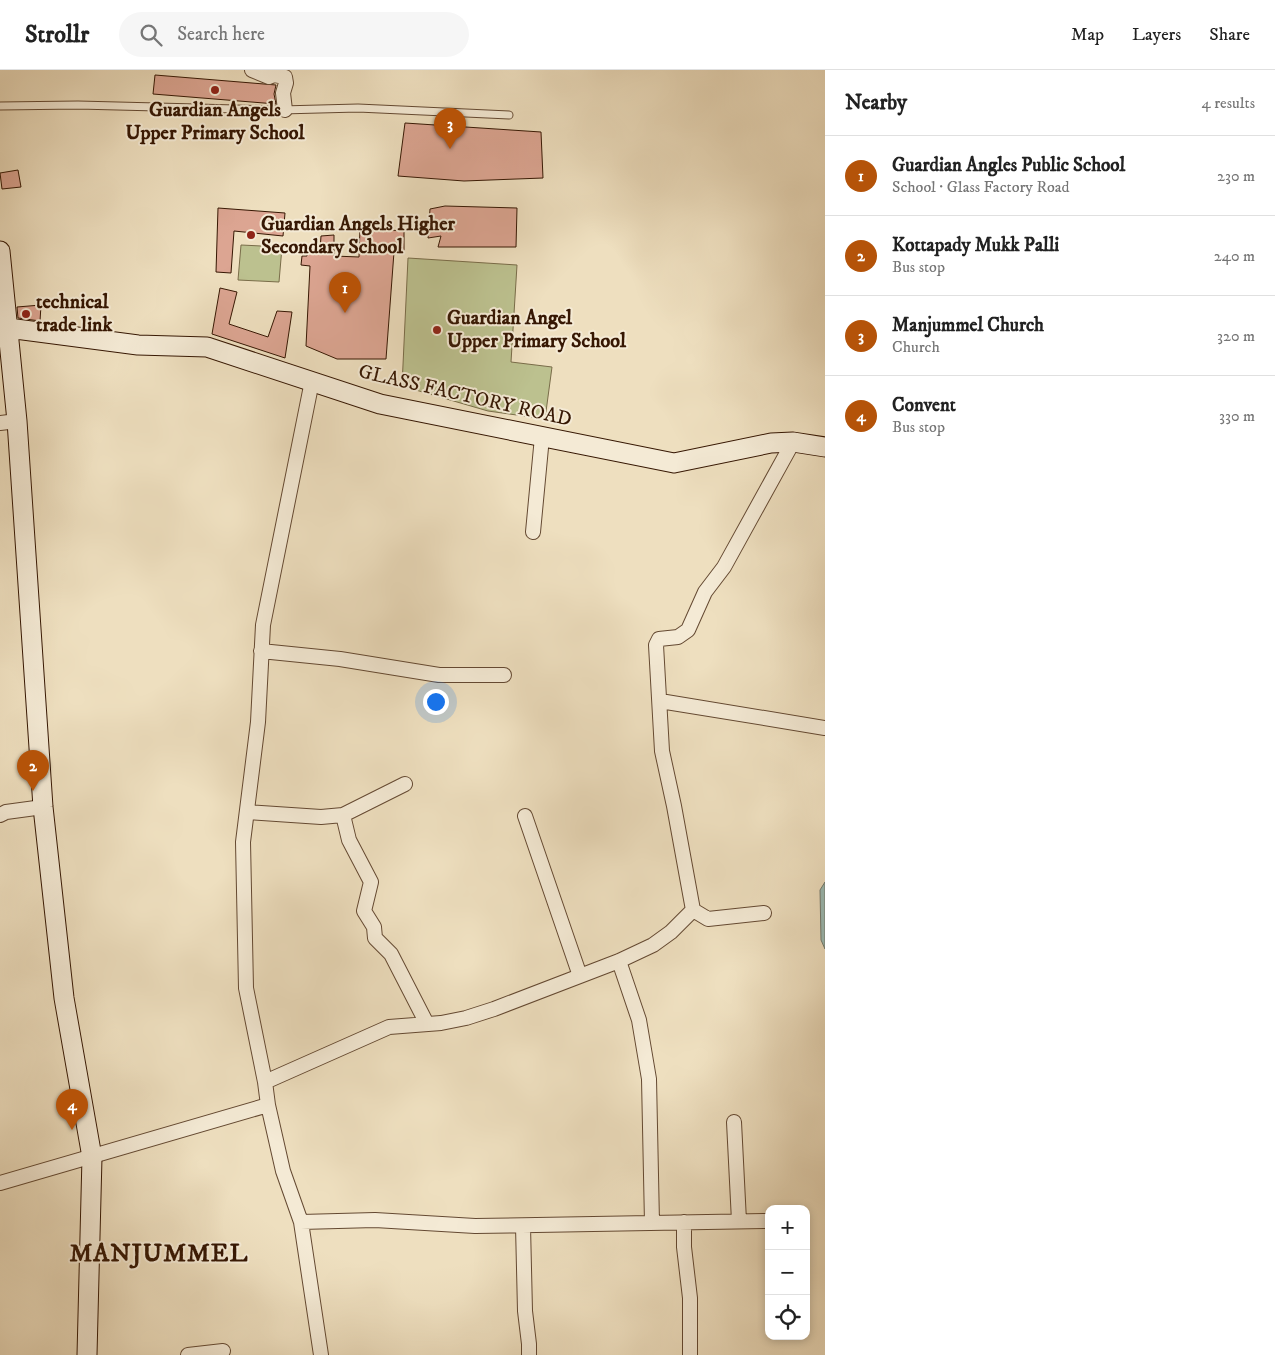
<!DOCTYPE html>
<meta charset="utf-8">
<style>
:root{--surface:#fff;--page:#f6f6f6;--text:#222;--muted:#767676;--line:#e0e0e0;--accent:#b45309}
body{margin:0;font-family:"IM FELL DW Pica",serif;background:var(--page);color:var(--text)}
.controls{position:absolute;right:15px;bottom:15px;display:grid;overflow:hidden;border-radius:10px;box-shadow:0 2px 8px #0003}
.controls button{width:45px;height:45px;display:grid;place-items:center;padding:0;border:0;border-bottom:1px solid var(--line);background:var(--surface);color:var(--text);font:25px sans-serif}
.you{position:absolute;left:435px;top:631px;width:18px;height:18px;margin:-12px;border:4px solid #fff;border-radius:50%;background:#1a73e8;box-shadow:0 0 0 8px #1a73e833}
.badge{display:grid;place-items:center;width:32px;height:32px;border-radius:50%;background:var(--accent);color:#fff;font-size:16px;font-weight:700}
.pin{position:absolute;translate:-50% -41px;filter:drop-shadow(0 1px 2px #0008)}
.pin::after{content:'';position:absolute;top:26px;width:18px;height:15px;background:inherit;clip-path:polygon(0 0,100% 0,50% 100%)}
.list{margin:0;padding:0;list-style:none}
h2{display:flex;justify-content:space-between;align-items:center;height:65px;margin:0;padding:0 20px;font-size:21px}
h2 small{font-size:16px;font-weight:400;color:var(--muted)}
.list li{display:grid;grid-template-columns:32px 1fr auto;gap:15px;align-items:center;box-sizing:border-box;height:80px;padding:0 20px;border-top:1px solid var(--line)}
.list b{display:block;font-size:19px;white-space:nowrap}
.list p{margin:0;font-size:16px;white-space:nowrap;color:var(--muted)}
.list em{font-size:16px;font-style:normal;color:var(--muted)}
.icon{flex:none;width:28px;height:28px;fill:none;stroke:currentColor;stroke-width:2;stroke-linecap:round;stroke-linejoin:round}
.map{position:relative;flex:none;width:825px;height:1285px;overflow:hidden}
header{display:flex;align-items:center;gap:30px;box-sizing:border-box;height:70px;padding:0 25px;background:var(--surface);border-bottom:1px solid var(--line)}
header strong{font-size:24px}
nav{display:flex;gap:28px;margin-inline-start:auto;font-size:18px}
.search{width:350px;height:45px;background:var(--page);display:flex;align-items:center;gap:12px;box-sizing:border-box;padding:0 18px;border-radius:28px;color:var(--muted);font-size:19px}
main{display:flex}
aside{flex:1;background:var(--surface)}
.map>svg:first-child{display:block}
.green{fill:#bcc18f;stroke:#796c49}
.water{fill:#9abcb7;stroke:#727a6f}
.building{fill:#dca592;stroke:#361703}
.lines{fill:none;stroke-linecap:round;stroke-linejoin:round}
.service-casing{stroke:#644932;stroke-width:9}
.minor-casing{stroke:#644932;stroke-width:16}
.secondary-casing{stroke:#361703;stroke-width:21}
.service{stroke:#f4ead5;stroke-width:7}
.minor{stroke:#f4ead5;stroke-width:14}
.secondary{stroke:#f4ead5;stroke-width:19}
.poi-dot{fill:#8f2418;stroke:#f4ead5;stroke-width:2}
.labels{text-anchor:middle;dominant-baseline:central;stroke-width:4;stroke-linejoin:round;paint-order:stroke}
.poi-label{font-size:20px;font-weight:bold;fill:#361703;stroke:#f4ead5;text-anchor:start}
.street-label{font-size:20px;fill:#361703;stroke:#f4ead5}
.district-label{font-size:25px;font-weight:bold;letter-spacing:1px;fill:#361703;stroke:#f4ead5}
</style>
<header>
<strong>Strollr</strong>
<div class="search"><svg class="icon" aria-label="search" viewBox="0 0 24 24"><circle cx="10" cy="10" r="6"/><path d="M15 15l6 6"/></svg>Search here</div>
<nav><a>Map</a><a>Layers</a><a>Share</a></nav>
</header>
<main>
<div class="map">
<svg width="825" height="1285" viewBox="0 0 825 1285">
<rect width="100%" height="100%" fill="#eedfbf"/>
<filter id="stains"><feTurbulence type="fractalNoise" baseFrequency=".004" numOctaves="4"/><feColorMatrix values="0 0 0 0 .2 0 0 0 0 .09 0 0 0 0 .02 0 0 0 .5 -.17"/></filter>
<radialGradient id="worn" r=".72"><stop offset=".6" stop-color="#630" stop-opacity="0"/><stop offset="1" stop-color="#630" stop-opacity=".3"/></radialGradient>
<path class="green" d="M 241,175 L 282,177 L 279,212 L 238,210 Z
M 408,188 L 517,195 L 511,292 L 552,297 L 545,349 L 488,341 L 402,316 Z"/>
<path class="water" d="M 825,812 L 825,879 L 821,870 L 820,820 Z"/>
<path class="building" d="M 155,5 L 276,15 L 274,24 L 276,34 L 153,24 Z
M 405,53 L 541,62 L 543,108 L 464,111 L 398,106 Z
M 18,100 L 21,117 L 2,119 L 0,103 Z
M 445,136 L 517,138 L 516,177 L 438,177 L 441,166 L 428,168 L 430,139 Z
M 218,138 L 285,143 L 283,166 L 234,161 L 231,203 L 216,202 Z
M 360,158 L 404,161 L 404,183 L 394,182 L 386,289 L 337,289 L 306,276 L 310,196 L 301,195 L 302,186 L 307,186 L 307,178 L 320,180 L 321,166 L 334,165 L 334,186 L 359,187 Z
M 220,218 L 237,222 L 229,254 L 268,267 L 277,241 L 292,242 L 285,288 L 212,264 Z
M 41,235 L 40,251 L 18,248 L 17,237 Z"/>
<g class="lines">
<defs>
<path id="service" d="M 0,36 L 78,35 L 281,40 L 358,38 L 509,45"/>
<path id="minor" d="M 252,0 L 269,7 L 274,5 L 285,7 L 286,13 L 283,23 L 285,40
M 312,311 L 263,555 L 258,652 L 243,772 L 246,918 L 265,1012 L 268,1035 L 283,1101 L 301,1152 L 321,1285
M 0,353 L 17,351
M 533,462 L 542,367
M 261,581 L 340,589 L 439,605 L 504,605
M 660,631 L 825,658
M 248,742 L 321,747 L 343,745 L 405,714
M 0,745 L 6,742 L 43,737
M 343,745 L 349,770 L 371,812 L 364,841 L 374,857 L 375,868 L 391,884 L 427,954
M 525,746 L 580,906
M 764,843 L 708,849 L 693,840 L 674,736 L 662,681 L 656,575 L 659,569 L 678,567 L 688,560 L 705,522 L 724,497 L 793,372
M 619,891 L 639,950 L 649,1009 L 652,1153
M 265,1012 L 389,957 L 441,953 L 466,948 L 494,939 L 619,891 L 653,875 L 671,862 L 693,840
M 734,1052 L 739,1151
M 0,1113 L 268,1035
M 301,1152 L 375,1150 L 475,1156 L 769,1151
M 684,1152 L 684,1177 L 690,1228 L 690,1285
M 523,1156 L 525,1241 L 529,1274 L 529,1285
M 188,1285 L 223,1281"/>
<path id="secondary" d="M 0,181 L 17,351 L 43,737 L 64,928 L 92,1087 L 87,1285
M 8,258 L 138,275 L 207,277 L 380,334 L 674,393 L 771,373 L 793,372 L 825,377"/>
</defs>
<use href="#service" class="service-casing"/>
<use href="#minor" class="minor-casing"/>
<use href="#secondary" class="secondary-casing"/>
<use href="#service" class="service"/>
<use href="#minor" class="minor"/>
<use href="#secondary" class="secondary"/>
</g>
<g class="poi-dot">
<circle cx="215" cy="20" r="5"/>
<circle cx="251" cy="165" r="5"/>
<circle cx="26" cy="244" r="5"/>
<circle cx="437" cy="260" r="5"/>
</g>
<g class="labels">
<g class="poi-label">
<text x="215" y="40" text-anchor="middle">Guardian Angels<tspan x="215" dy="23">Upper Primary School</tspan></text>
<text x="261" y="154">Guardian Angels Higher<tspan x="261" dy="23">Secondary School</tspan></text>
<text x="36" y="232">technical<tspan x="36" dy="23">trade link</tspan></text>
<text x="447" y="248">Guardian Angel<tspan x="447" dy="23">Upper Primary School</tspan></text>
</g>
<g class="street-label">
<text transform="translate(465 326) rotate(13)">GLASS FACTORY ROAD</text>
</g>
<g class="district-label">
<text x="159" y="1183">MANJUMMEL</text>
</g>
</g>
<rect width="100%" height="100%" filter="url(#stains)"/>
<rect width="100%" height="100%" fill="url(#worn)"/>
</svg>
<div class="controls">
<button>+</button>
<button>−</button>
<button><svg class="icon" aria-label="locate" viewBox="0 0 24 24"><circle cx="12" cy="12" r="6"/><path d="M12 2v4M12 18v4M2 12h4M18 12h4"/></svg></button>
</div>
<div class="you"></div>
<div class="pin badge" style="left:345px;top:243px">1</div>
<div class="pin badge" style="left:33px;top:721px">2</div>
<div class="pin badge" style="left:450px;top:79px">3</div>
<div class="pin badge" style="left:72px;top:1060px">4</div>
</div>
<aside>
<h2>Nearby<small>4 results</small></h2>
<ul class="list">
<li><span class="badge">1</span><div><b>Guardian Angles Public School</b><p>School · Glass Factory Road</p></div><em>230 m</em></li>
<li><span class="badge">2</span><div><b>Kottapady Mukk Palli</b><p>Bus stop</p></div><em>240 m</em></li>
<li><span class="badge">3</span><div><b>Manjummel Church</b><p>Church</p></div><em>320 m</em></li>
<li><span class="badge">4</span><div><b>Convent</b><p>Bus stop</p></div><em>330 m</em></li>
</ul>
</aside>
</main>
